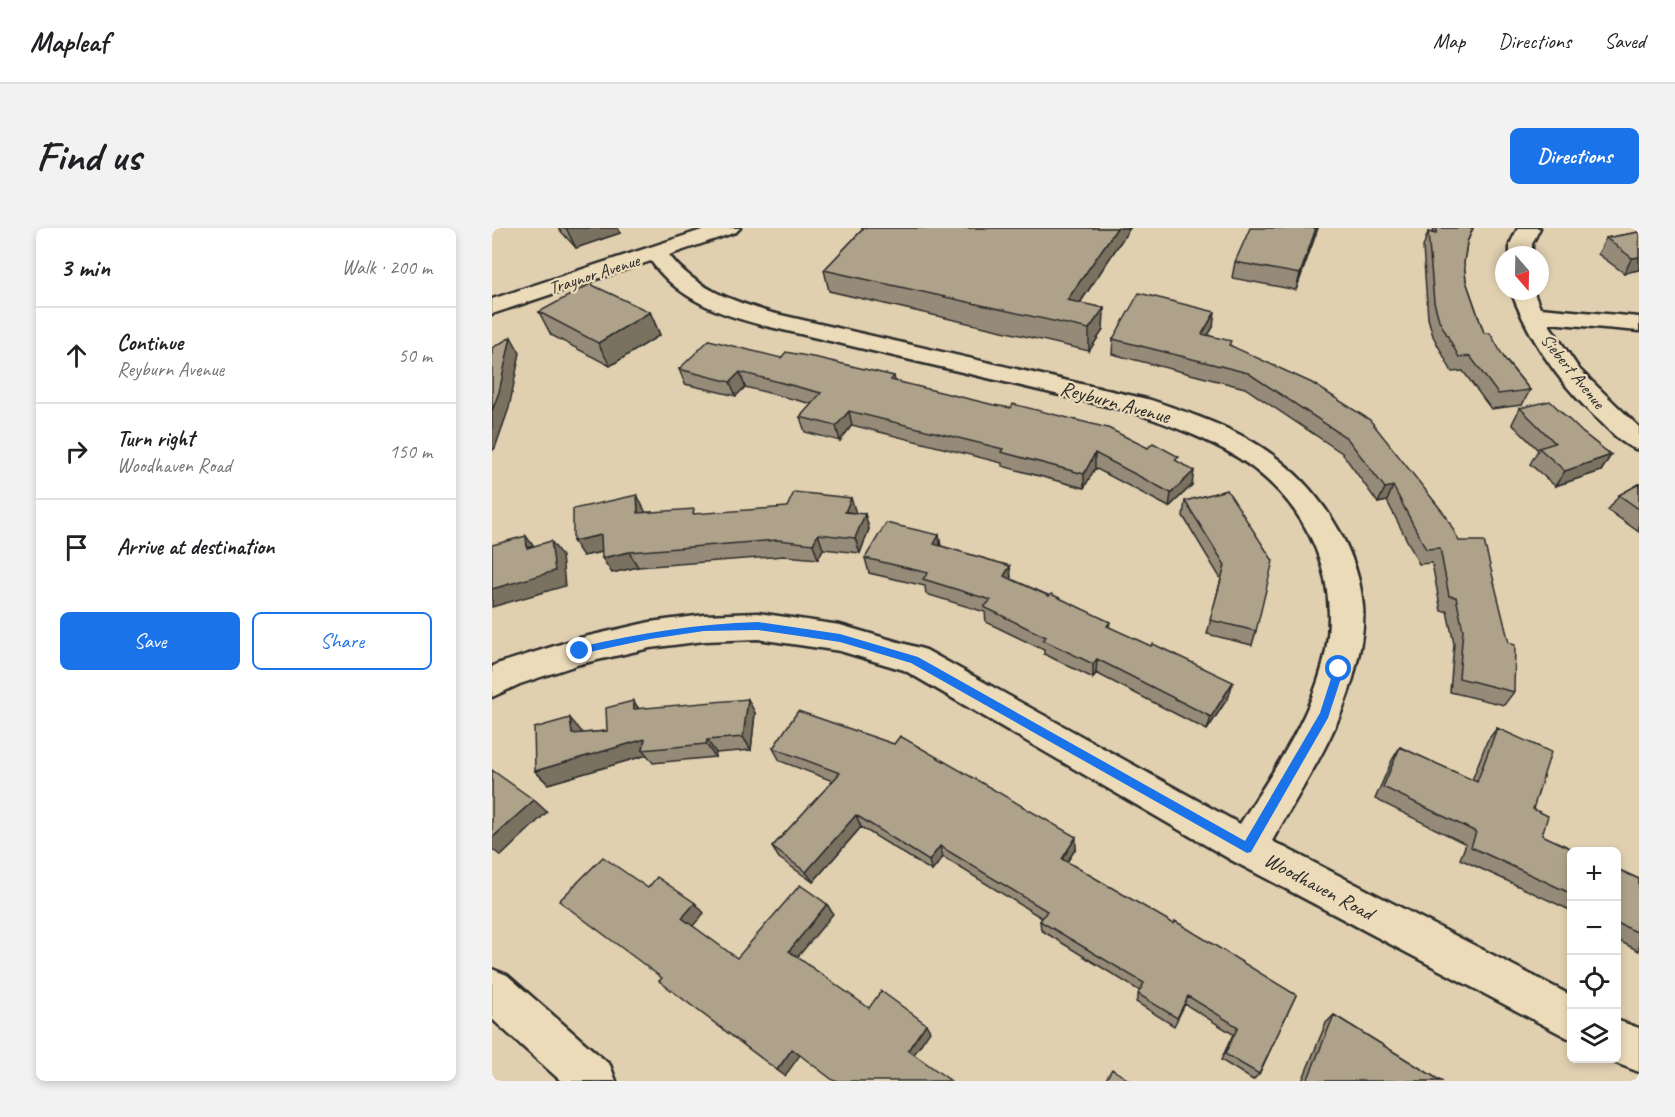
<!DOCTYPE html>
<meta charset="utf-8">
<style>
:root{--surface:#fff;--page:#f2f2f2;--text:#202124;--muted:#757577;--line:#e0e0e0;--accent:#1a73e8}
body{margin:0;font-family:Caveat,sans-serif;background:var(--page);color:var(--text)}
.controls{position:absolute;right:18px;bottom:18px;display:grid;overflow:hidden;border-radius:9px;box-shadow:0 3px 9px #0003}
.controls button{width:54px;height:54px;display:grid;place-items:center;padding:0;border:0;border-bottom:2px solid var(--line);background:var(--surface);color:var(--text);font:30px sans-serif}
.compass{position:absolute;left:1003px;top:18px;width:54px;height:54px;border-radius:50%;background:var(--surface);box-shadow:0 3px 9px #0003;rotate:160deg}
.stop{position:absolute;width:18px;height:18px;margin:-14px;border:4px solid #1a73e8;border-radius:50%;background:#fff}
.stop.end{background:#1a73e8;border-color:#fff;box-shadow:0 2px 6px #0008}
.list{margin:0;padding:0;list-style:none}
h2{display:flex;justify-content:space-between;align-items:center;height:78px;margin:0;padding:0 24px;font-size:26px}
h2 small{font-size:20px;font-weight:400;color:var(--muted)}
.list li{display:grid;grid-template-columns:39px 1fr auto;gap:18px;align-items:center;box-sizing:border-box;height:96px;padding:0 24px;border-top:2px solid var(--line)}
.list b{display:block;font-size:22px;white-space:nowrap}
.list p{margin:0;font-size:20px;white-space:nowrap;color:var(--muted)}
.list em{font-size:20px;font-style:normal;color:var(--muted)}
.actions{display:flex;gap:12px;padding:18px 24px}
.actions a{flex:1;padding:14px 0;border:2px solid var(--accent);border-radius:9px;text-align:center;font-size:21px;color:var(--accent)}
.actions .main{background:var(--accent);color:#fff}
.icon{flex:none;width:33px;height:33px;fill:none;stroke:currentColor;stroke-width:2;stroke-linecap:round;stroke-linejoin:round}
.map{position:relative;flex:none;width:1147px;height:853px;overflow:hidden;border-radius:9px}
header{display:flex;align-items:center;gap:36px;box-sizing:border-box;height:84px;padding:0 30px;background:var(--surface);border-bottom:2px solid var(--line)}
header strong{font-size:28px}
nav{display:flex;gap:33px;margin-inline-start:auto;font-size:21px}
.intro{display:flex;align-items:center;justify-content:space-between;box-sizing:border-box;height:144px;padding:0 36px}
h1{margin:0;font-size:42px}
.button{padding:15px 27px;border-radius:9px;background:var(--accent);color:#fff;font-size:21px;font-weight:700}
main{display:flex;gap:36px;padding:0 36px}
aside{flex:1;background:var(--surface);border-radius:9px;box-shadow:0 3px 9px #0003}
.map>svg:first-child{display:block}
.lines{fill:none;stroke-linecap:round;stroke-linejoin:round}
.minor-casing{stroke:#2b2b2b;stroke-width:5}
.minor{fill:#ecdbb8;fill-rule:evenodd}
.wall{fill:#968b78;stroke:#2b2b2b;stroke-width:1.5}
.shaded-wall{fill:#7a7161;stroke:#2b2b2b;stroke-width:1.5}
.building{fill:#aea28b;stroke:#2b2b2b;stroke-width:1.5}
.route{fill:#1a73e8}
.labels{text-anchor:middle;dominant-baseline:central;stroke-width:4.5;stroke-linejoin:round;paint-order:stroke}
.far-street-label{font-size:18px;fill:#2b2b2b;stroke:#ecdbb8}
.street-label{font-size:21px;fill:#2b2b2b;stroke:#ecdbb8}
</style>
<header>
<strong>Mapleaf</strong>
<nav><a>Map</a><a>Directions</a><a>Saved</a></nav>
</header>
<div class="intro"><h1>Find us</h1><a class="button">Directions</a></div>
<main>
<aside>
<h2>3 min<small>Walk · 200 m</small></h2>
<ul class="list">
<li><svg class="icon" aria-label="ahead" viewBox="0 0 24 24"><path d="M12 20V5M6 11l6-6 6 6"/></svg><div><b>Continue</b><p>Reyburn Avenue</p></div><em>50 m</em></li>
<li><svg class="icon" aria-label="right" viewBox="0 0 24 24"><path d="M7 20v-9h11M14 6l5 5-5 5"/></svg><div><b>Turn right</b><p>Woodhaven Road</p></div><em>150 m</em></li>
<li><svg class="icon" aria-label="arrive" viewBox="0 0 24 24"><path d="M6 21V4h12l-3 4 3 4H6"/></svg><div><b>Arrive at destination</b></div></li>
</ul>
<div class="actions"><a class="main">Save</a><a>Share</a></div>
</aside>
<div class="map">
<svg width="1147" height="853" viewBox="0 0 1147 853">
<rect width="100%" height="100%" fill="#e0d0b0"/>
<filter id="ink" filterUnits="userSpaceOnUse"><feTurbulence type="fractalNoise" baseFrequency=".0167" numOctaves="2"/><feDisplacementMap in="SourceGraphic" scale="12" xChannelSelector="R" yChannelSelector="G"/><feConvolveMatrix kernelMatrix="1 2 1 2 8 2 1 2 1" color-interpolation-filters="sRGB"/></filter>
<g filter="url(#ink)">
<g class="lines">
<defs>
<path id="minor" d="M 216,0 L 248,0 L 244,4 L 177,27 C 203,61 241,73 280,85 L 659,172 C 691,183 722,193 752,209 C 813,241 865,308 871,378 C 873,402 867,427 861,450 C 845,508 809,561 780,613 L 1080,768 L 1080,812 L 741,633 L 412,442 L 348,423 L 266,411 L 212,413 L 158,420 L 88,436 L 28,456 L 0,469 L 0,439 L 5,436 L 88,410 L 158,394 L 212,387 L 266,385 L 348,397 L 434,422 L 748,596 C 777,550 809,504 826,453 C 858,360 818,268 733,222 C 703,206 672,195 640,184 L 274,98 C 229,87 187,72 159,33 L 0,86 L 0,71 Z
M 1026,0 L 1048,0 L 1040,16 L 1040,27 L 1018,27 L 1018,16 Z
M 1019,63 L 1041,63 L 1048,80 L 1147,89 L 1147,103 L 1056,95 L 1087,141 L 1147,199 L 1147,222 C 1132,218 1121,206 1110,195 C 1069,158 1038,113 1019,63 Z
M 0,741 L 15,747 L 118,837 L 124,853 L 69,853 L 0,791 Z
M 1124,792 L 1147,800 L 1147,844 L 1111,830 L 1124,830 Z"/>
</defs>
<use href="#minor" class="minor-casing"/>
<use href="#minor" class="minor"/>
</g>
<path class="wall" d="M 66,0 L 126,0 L 128,5 L 84,20 Z
M 370,0 L 638,0 L 588,75 L 612,80 L 611,102 L 597,123 L 337,63 L 332,42 L 370,2 Z
M 826,0 L 804,62 L 740,50 L 743,34 Z
M 942,0 L 981,0 L 975,15 L 972,35 L 974,53 L 992,105 L 1038,162 L 1030,177 L 999,181 L 971,143 L 960,144 L 941,108 L 936,90 L 931,19 L 936,4 L 941,5 Z
M 1147,4 L 1147,42 L 1132,45 L 1106,26 L 1114,10 Z
M 47,84 L 158,84 L 168,107 L 118,138 L 59,107 Z
M 721,99 L 716,107 L 738,117 L 954,288 L 1022,464 L 1012,477 L 958,464 L 962,416 L 955,383 L 949,383 L 940,335 L 927,336 L 895,273 L 886,275 L 850,225 L 753,160 L 620,126 L 621,111 Z
M 289,130 L 402,148 L 403,153 L 656,220 L 686,234 L 700,257 L 677,279 L 603,240 L 592,260 L 510,238 L 510,235 L 360,197 L 348,213 L 313,204 L 308,189 L 320,176 L 253,159 L 244,168 L 193,156 L 187,141 Z
M 1028,180 L 1091,205 L 1119,227 L 1109,243 L 1063,258 L 1038,236 L 1046,222 L 1020,196 Z
M 1147,256 L 1147,304 L 1116,282 L 1127,267 Z
M 735,262 L 764,403 L 760,417 L 715,406 L 729,351 L 691,288 L 693,273 Z
M 145,267 L 153,284 L 204,286 L 363,285 L 373,286 L 377,301 L 368,325 L 331,321 L 326,331 L 292,328 L 146,339 L 120,345 L 110,324 L 91,328 Z
M 447,307 L 449,318 L 518,338 L 519,351 L 618,394 L 617,399 L 737,468 L 715,502 L 604,445 L 601,450 L 552,426 L 552,422 L 494,394 L 493,384 L 434,366 L 433,358 L 377,345 L 373,330 Z
M 141,473 L 147,481 L 263,485 L 259,522 L 224,525 L 223,529 L 161,535 L 155,527 L 56,556 L 43,543 L 90,504 L 90,505 L 115,503 Z
M 1005,500 L 1041,581 L 1050,607 L 1080,624 L 1080,683 L 968,631 L 974,616 L 883,571 L 900,532 L 908,519 L 980,552 L 995,513 Z
M 281,520 L 584,620 L 575,634 L 804,767 L 767,846 L 761,852 L 729,832 L 741,806 L 693,776 L 682,798 L 644,774 L 648,763 L 549,702 L 548,693 L 550,690 L 451,629 L 440,643 L 369,599 L 321,654 L 287,630 L 280,619 L 341,553 L 288,533 Z
M 1125,641 L 1147,651 L 1147,723 L 1125,712 Z
M 842,787 L 949,853 L 810,853 L 834,795 Z"/>
<path class="shaded-wall" d="M 74,0 L 126,0 L 128,5 L 84,20 Z
M 625,0 L 638,0 L 575,94 L 575,72 Z
M 824,0 L 826,0 L 804,62 L 808,46 Z
M 1147,29 L 1147,42 L 1132,45 L 1140,30 Z
M 612,80 L 611,102 L 597,123 L 597,101 Z
M 158,84 L 168,107 L 118,138 L 106,115 Z
M 723,84 L 721,99 L 708,121 L 710,106 Z
M 19,109 L 28,125 L 17,180 L 3,220 L 0,223 L 0,183 Z
M 248,144 L 253,159 L 244,168 L 238,154 Z
M 357,183 L 360,197 L 348,213 L 344,198 Z
M 603,225 L 603,240 L 592,260 L 592,246 Z
M 1119,227 L 1109,243 L 1063,258 L 1073,243 Z
M 702,243 L 700,257 L 677,279 L 679,265 Z
M 901,258 L 895,273 L 886,275 L 893,260 Z
M 145,267 L 153,283 L 155,300 L 146,285 Z
M 359,270 L 364,285 L 353,284 Z
M 373,286 L 377,301 L 368,325 L 363,310 Z
M 326,306 L 331,321 L 326,331 L 321,316 Z
M 109,307 L 119,322 L 91,328 L 81,313 Z
M 447,307 L 449,323 L 442,316 Z
M 34,308 L 45,323 L 35,320 Z
M 59,313 L 70,328 L 73,358 L 0,379 L 0,361 Z
M 137,324 L 146,339 L 120,345 L 110,330 Z
M 518,338 L 519,353 L 512,348 Z
M 605,431 L 604,445 L 601,450 L 601,436 Z
M 741,454 L 737,468 L 715,502 L 719,489 Z
M 256,471 L 263,485 L 259,522 L 251,509 Z
M 141,473 L 151,486 L 142,481 Z
M 78,490 L 90,504 L 92,519 L 80,506 Z
M 153,511 L 151,522 L 155,527 L 56,556 L 43,543 Z
M 215,512 L 224,525 L 223,529 L 214,516 Z
M 42,572 L 55,584 L 9,628 L 0,621 L 0,610 Z
M 364,587 L 369,599 L 321,654 L 314,644 Z
M 584,609 L 584,620 L 570,642 L 570,631 Z
M 448,618 L 451,629 L 440,643 L 437,633 Z
M 203,675 L 212,685 L 200,699 L 190,690 Z
M 335,676 L 341,686 L 304,731 L 297,723 Z
M 434,796 L 438,803 L 421,828 L 416,822 Z
M 300,821 L 308,827 L 293,848 L 285,842 Z"/>
<path class="building" d="M 372,0 L 625,0 L 575,72 L 612,80 L 597,101 L 332,42 Z
M 758,0 L 824,0 L 808,46 L 743,34 Z
M 945,0 L 981,0 L 975,14 L 972,35 L 974,53 L 992,105 L 998,105 L 1014,133 L 1038,162 L 1006,166 L 978,128 L 967,129 L 947,92 L 942,74 L 936,4 L 944,6 Z
M 1147,4 L 1147,29 L 1140,30 L 1114,10 Z
M 98,56 L 158,84 L 106,115 L 47,84 Z
M 647,65 L 723,84 L 710,106 L 739,113 L 737,117 L 820,155 L 878,192 L 954,288 L 967,313 L 992,313 L 1017,415 L 1023,417 L 1022,464 L 967,450 L 971,402 L 964,369 L 957,368 L 948,320 L 934,321 L 901,258 L 893,260 L 855,210 L 756,145 L 621,111 Z
M 19,109 L 7,164 L 0,183 L 0,120 Z
M 217,112 L 289,130 L 294,124 L 326,130 L 402,148 L 399,152 L 502,177 L 519,180 L 521,176 L 616,200 L 656,220 L 661,215 L 687,229 L 683,232 L 702,243 L 679,265 L 603,225 L 592,246 L 509,224 L 511,221 L 357,183 L 344,198 L 308,189 L 329,165 L 248,144 L 238,154 L 187,141 Z
M 1058,173 L 1091,205 L 1119,227 L 1073,243 L 1047,220 L 1063,215 L 1028,180 Z
M 1147,256 L 1147,281 L 1127,267 Z
M 735,262 L 781,333 L 764,403 L 718,392 L 733,337 L 693,273 Z
M 302,264 L 359,270 L 353,284 L 373,286 L 363,310 L 326,306 L 321,316 L 286,312 L 137,324 L 110,330 L 109,307 L 81,313 L 81,281 L 145,267 L 146,285 L 202,281 L 201,286 L 295,279 Z
M 394,295 L 447,307 L 442,316 L 518,338 L 512,348 L 557,368 L 559,366 L 618,394 L 615,398 L 659,418 L 661,416 L 741,454 L 719,489 L 605,431 L 601,436 L 551,412 L 554,409 L 492,379 L 499,372 L 431,351 L 436,345 L 373,330 Z
M 34,308 L 35,320 L 59,313 L 63,343 L 0,361 L 0,317 Z
M 256,471 L 251,509 L 215,512 L 214,516 L 151,522 L 153,511 L 43,543 L 42,500 L 78,490 L 80,506 L 115,503 L 114,480 L 141,473 L 142,481 Z
M 306,483 L 402,516 L 408,508 L 584,609 L 570,631 L 682,696 L 683,693 L 804,767 L 767,846 L 733,826 L 746,799 L 696,768 L 685,790 L 646,766 L 652,755 L 548,693 L 555,683 L 448,618 L 437,633 L 364,587 L 314,644 L 280,619 L 348,545 L 281,520 Z
M 1005,500 L 1059,524 L 1041,581 L 1056,588 L 1050,607 L 1087,624 L 1080,624 L 1080,666 L 979,619 L 984,604 L 891,559 L 908,519 L 985,554 Z
M 0,542 L 42,572 L 0,610 Z
M 111,629 L 156,660 L 165,649 L 203,675 L 190,690 L 245,730 L 308,657 L 335,676 L 297,723 L 377,780 L 389,763 L 434,796 L 416,822 L 459,853 L 342,853 L 300,821 L 285,842 L 167,753 L 170,750 L 67,673 Z
M 1125,641 L 1147,651 L 1147,705 L 1125,695 Z
M 842,787 L 949,853 L 815,853 Z
M 620,841 L 638,853 L 613,853 Z"/>
</g>
<path class="route" d="M 266,394 L 348,406 L 426,429 L 753,613 L 828,485 L 843,438 L 847,437 L 852,441 L 836,490 L 759,624 L 755,625 L 419,435 L 348,414 L 266,402 L 212,403 L 158,411 L 88,426 L 83,423 L 88,419 C 148,405 205,396 266,394 Z"/>
<g class="labels">
<g class="far-street-label">
<text transform="translate(102 46) rotate(-18)">Traynor Avenue</text>
<text transform="translate(1081 143) rotate(51)">Siebert Avenue</text>
</g>
<g class="street-label">
<text transform="translate(623 174) rotate(15)">Reyburn Avenue</text>
<text transform="translate(827 658) rotate(28)">Woodhaven Road</text>
</g>
</g>
</svg>
<div class="controls">
<button>+</button>
<button>−</button>
<button><svg class="icon" aria-label="locate" viewBox="0 0 24 24"><circle cx="12" cy="12" r="6"/><path d="M12 2v4M12 18v4M2 12h4M18 12h4"/></svg></button>
<button><svg class="icon" aria-label="layers" viewBox="0 0 24 24"><path d="M12 4l9 5-9 5-9-5zM3 14l9 5 9-5"/></svg></button>
</div>
<svg class="compass" viewBox="-18 -18 36 36"><path d="M0-13l5 13h-10z" fill="#e53935"/><path d="M0 13l5-13h-10z" fill="#757577"/></svg>
<div class="stop" style="left:847px;top:441px"></div>
<div class="stop end" style="left:88px;top:423px"></div>
</div>
</main>
